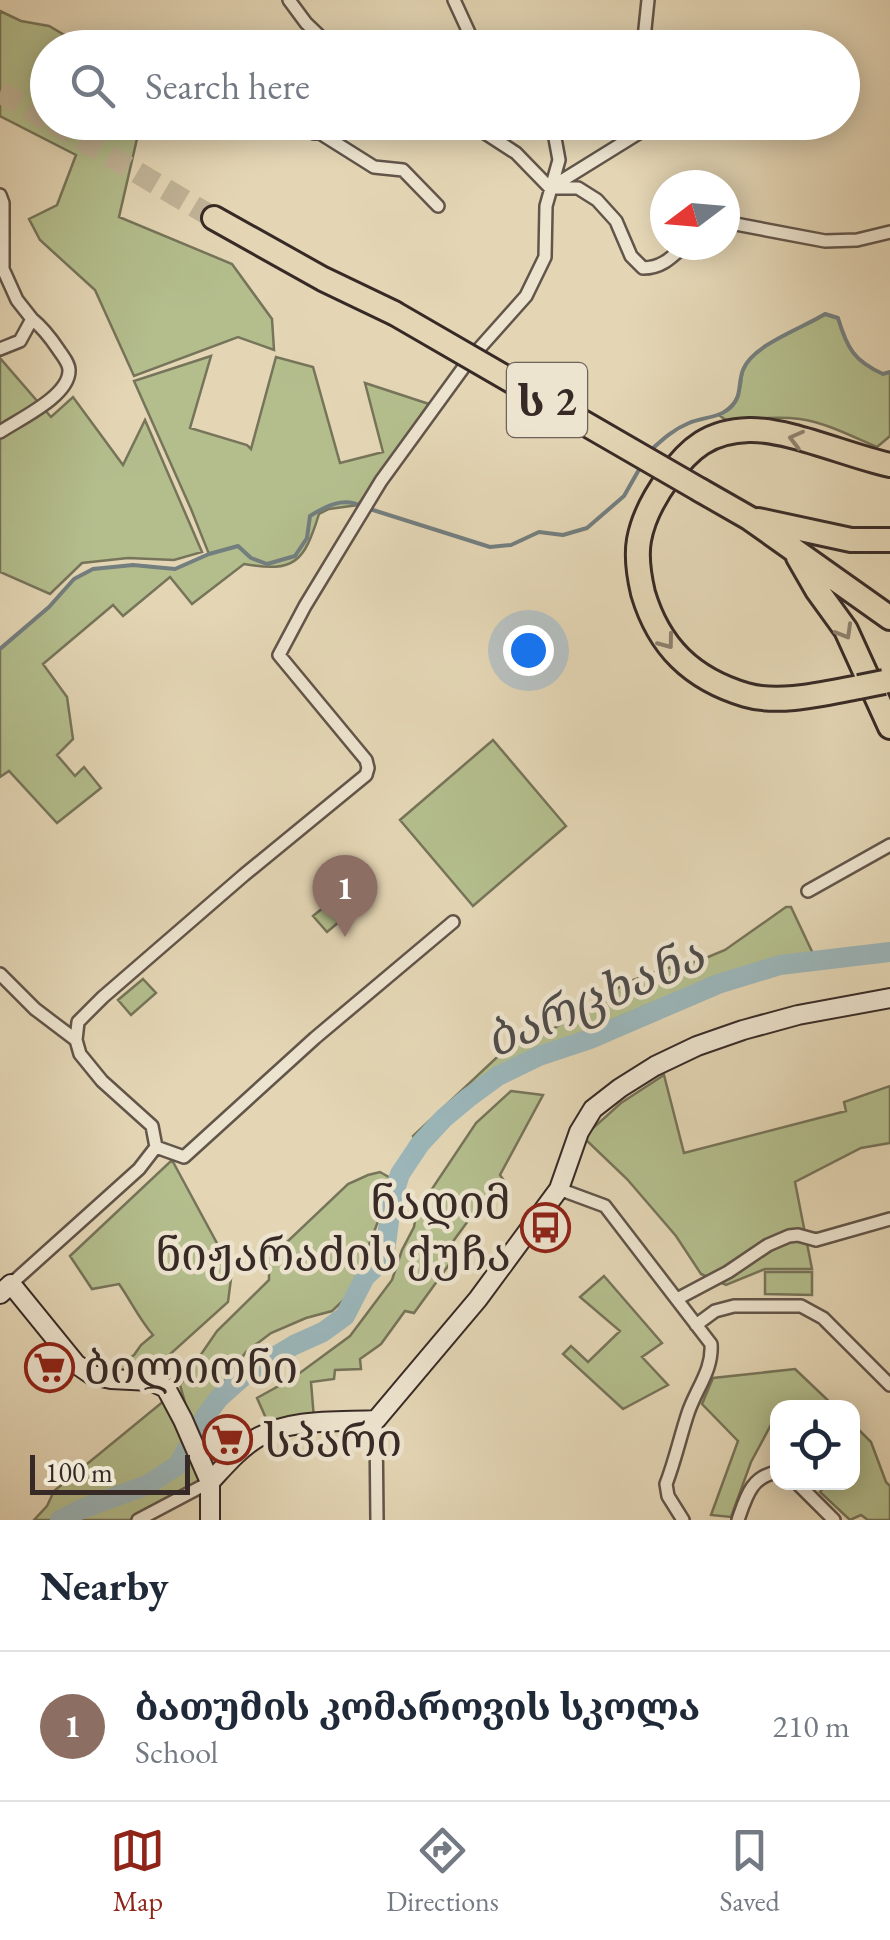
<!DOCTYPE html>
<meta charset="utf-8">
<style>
:root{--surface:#fff;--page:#f6f6f7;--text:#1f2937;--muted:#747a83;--line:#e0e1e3;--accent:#8f2418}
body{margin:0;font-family:"EB Garamond","Noto Serif Georgian",serif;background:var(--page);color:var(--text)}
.controls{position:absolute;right:30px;bottom:30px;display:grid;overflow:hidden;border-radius:20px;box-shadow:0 5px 25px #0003}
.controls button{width:90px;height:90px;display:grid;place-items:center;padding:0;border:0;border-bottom:2px solid var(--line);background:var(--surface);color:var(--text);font:50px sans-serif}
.compass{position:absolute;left:650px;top:170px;width:90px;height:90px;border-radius:50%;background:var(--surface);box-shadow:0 5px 25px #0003;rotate:254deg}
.scale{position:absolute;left:30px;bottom:25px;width:160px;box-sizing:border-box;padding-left:10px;border:5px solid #372a26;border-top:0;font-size:28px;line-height:35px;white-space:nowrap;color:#372a26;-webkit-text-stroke:8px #ede4cf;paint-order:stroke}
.you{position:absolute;left:528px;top:650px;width:35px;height:35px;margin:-25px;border:8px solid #fff;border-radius:50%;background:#1a73e8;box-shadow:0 0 0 15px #1a73e833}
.badge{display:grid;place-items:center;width:65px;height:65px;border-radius:50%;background:var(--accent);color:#fff;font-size:32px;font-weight:700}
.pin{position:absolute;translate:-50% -82px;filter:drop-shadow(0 2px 5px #0008)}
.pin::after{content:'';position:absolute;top:52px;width:35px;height:30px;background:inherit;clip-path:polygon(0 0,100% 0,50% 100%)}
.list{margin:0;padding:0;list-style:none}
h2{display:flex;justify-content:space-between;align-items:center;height:130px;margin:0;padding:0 40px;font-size:42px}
h2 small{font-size:32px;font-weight:400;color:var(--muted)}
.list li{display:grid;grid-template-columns:65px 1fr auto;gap:30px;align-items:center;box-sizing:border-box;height:150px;padding:0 40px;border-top:2px solid var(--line)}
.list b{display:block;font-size:38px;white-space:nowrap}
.list p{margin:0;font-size:32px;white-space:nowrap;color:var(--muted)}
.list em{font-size:32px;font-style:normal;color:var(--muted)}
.icon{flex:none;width:55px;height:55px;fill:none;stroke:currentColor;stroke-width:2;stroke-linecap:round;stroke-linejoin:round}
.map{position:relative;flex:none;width:890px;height:1520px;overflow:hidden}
.search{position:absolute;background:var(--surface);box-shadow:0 5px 25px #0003;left:30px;right:30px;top:30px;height:110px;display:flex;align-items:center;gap:25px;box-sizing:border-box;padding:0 35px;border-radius:55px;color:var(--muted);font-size:38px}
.sheet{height:280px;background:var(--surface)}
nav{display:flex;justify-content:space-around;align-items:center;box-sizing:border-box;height:140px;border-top:2px solid var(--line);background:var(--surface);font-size:28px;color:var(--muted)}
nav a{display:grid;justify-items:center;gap:5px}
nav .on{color:var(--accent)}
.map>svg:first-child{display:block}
.green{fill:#b4be8d;stroke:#76745a;stroke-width:2.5}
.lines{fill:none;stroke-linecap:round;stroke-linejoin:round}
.stream{stroke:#737e7f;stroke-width:4}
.river{stroke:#9bb6ba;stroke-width:20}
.highway-tunnel{stroke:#c1b498;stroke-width:22;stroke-dasharray:22 11;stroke-linecap:butt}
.street-casing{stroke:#62554a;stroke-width:16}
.secondary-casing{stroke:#372a26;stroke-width:22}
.highway-casing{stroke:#372a26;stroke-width:28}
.street{stroke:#ede4cf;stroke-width:11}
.secondary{stroke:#ede4cf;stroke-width:18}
.highway{stroke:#e4d6b5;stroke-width:22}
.highway-bridge-casing{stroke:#372a26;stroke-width:28;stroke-linecap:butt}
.highway-bridge{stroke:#e4d6b5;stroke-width:22}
.oneway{stroke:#8e806e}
.labels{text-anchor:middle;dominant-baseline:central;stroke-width:9;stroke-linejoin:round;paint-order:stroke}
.shield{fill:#ede4cf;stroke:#6e6259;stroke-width:2.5}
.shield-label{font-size:42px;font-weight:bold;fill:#372a26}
.poi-label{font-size:45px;fill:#372a26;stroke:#ede4cf;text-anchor:start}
.water-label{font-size:48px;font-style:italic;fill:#504d4b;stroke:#ede4cf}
</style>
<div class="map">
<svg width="890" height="1520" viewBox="0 0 890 1520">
<rect width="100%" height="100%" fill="#e4d6b5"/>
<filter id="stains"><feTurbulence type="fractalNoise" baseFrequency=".002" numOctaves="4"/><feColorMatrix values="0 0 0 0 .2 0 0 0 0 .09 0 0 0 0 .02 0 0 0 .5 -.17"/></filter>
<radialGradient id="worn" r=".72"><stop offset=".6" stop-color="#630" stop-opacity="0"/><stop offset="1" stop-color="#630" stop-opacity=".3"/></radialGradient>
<path class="green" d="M 0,11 L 21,21 L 49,26 L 85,47 L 48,48 L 48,122 L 136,123 L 139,130 L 119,217 L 232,264 L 272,319 L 274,350 L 238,337 L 134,376 L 95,290 L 40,240 L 29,219 L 57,205 L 76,155 L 0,116 Z
M 825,314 L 838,318 C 847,348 854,361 883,374 L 890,372 L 890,436 L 877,447 C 853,437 827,423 800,419 C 777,416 751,419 727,421 L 719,415 C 733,406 738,400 741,383 C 741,381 743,368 744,367 C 756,343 803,328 825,314 Z
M 211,356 L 190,428 L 247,445 L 251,449 L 276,357 L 313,367 L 340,463 L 383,452 L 365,383 L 429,404 L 358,505 L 329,509 L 319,514 C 304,562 295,573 244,564 L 192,604 L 170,577 L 123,616 L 113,605 L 43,664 L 67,697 L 73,739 L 57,755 L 75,776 L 84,767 L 101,788 L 57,823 L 9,771 L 0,777 L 0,649 L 49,607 L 74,579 L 93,569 L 133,565 L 175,569 L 209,554 L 191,509 L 134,381 Z
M 0,358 L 51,417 L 73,397 L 123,465 L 145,420 L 202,552 L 174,560 L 128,558 L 82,563 L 50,594 L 0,572 Z
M 493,740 L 566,826 L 473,906 L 400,820 Z
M 345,890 L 358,906 L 327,932 L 313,916 Z
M 786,907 L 791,907 L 815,958 L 784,961 L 717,979 L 648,1005 L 495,1070 L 416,1144 L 413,1136 L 511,1044 L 548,1032 L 628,982 L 664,969 L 701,960 L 725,950 Z
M 143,979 L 156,993 L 131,1015 L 118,1000 Z
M 664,1075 L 684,1153 L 846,1111 L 844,1102 L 890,1086 L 890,1143 L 861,1148 L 795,1182 L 812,1269 L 765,1269 L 726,1285 L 701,1274 L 676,1236 L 627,1179 L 583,1137 L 621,1103 Z
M 511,1091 L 543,1095 L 500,1175 L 505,1182 L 484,1213 L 476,1210 L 449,1247 L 456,1255 L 414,1313 L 405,1311 L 381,1344 L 360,1359 L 361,1369 L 335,1370 L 334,1379 L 311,1382 L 314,1419 L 269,1425 L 257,1398 L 293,1378 L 350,1336 L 392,1280 L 402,1250 L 414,1227 L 418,1203 L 432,1189 L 476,1123 Z
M 172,1160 L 232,1271 L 228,1302 L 146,1376 L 110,1370 L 134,1355 L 141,1345 L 153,1335 C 139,1319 131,1301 119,1284 L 92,1289 L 70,1256 Z
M 380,1172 L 394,1180 L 350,1294 L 332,1311 L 306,1318 L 271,1333 L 246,1352 L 224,1382 L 193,1430 L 180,1385 L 217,1331 L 269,1280 L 269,1259 L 348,1184 L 368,1175 Z
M 765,1272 L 812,1272 L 812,1295 L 765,1294 Z
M 604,1276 L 662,1343 L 642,1357 L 668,1385 L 623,1409 L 563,1354 L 571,1346 L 588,1362 L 620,1331 L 580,1297 Z
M 795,1369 L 835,1407 L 778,1408 L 777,1422 L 773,1421 L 751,1462 L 731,1517 L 711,1515 L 738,1441 L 702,1404 L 713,1378 Z
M 165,1400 L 201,1485 L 135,1520 L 34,1520 L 47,1506 L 54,1491 Z
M 853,1424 L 871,1442 L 886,1482 L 890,1486 L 890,1520 L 868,1520 L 861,1515 L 850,1520 L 820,1492 L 828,1483 L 852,1482 Z"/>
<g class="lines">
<path class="stream" d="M 651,450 C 663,439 674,429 689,423 C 703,417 721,418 732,406 C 742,396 738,382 743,370 C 752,345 803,328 825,314 L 838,318 C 847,348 854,361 883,374 L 890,372
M 370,509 L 490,547 L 511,545 L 539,532 L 563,535 L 587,528 L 624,496 L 641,466
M 0,649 L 49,607 L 74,579 L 93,569 L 133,565 L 175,569 L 209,554 L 238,546 L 251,558 L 267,564 L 295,556 L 307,538 L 310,516 C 326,506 343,497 361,506"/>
<path class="river" d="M 60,1520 L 79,1510 L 147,1485 L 178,1465 L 207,1414 L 219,1398 L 246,1374 L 294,1345 L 323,1332 L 345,1316 L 365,1277 L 384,1259 L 392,1199 L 400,1174 L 420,1144 L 444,1118 L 468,1098 L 498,1076 L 539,1056 L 590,1039 L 718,984 L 780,965 L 890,952"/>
<path class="highway-tunnel" d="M 0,92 L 48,120
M 52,122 L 214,218"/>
<defs>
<path id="street" d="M 289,0 L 306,23 L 332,48
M 454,0 L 471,37 L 482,48
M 643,48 L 648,0
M 468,122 L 516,153 L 550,188 L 578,188 L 597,200 L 616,221 L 631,256 L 643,268 C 662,268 672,257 685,245
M 302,125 L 314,133 L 320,133 L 318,122
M 320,133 L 374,167 L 403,170 L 438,206
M 550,188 L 642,131 L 648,122
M 0,195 L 3,203 L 3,269 L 17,300 L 32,319
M 725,222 L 825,241 L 857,240 L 890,232
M 0,349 L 20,341 L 32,319 C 43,328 50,337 58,349 C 62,355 69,363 69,370 C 70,396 19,419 0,432
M 808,891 L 890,845
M 0,974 L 35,1009 L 76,1040
M 156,1147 L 184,1157 L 315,1038 L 453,922
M 559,1189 L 605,1206 L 711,1344 C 713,1370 696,1389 688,1413 C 680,1437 675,1461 666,1484 L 668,1496 L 683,1520
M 11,1284 L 139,1169 L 156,1147 L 152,1126 L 102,1081 L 80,1054 L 76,1040 L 78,1022 L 103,997 L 244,875 L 366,775 L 368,768 L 366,760 L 279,655 L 305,606 L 381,481 L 469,360 L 526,296 L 545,257 L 546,206 L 559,160 L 552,122
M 677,1299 L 728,1272 L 768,1245 L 789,1236 L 798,1235 L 816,1240 L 890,1219
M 696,1325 L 715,1311 L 734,1306 L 801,1306 L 823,1318 L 890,1385
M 376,1420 L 377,1520
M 796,1482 L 834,1520
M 138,1520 L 210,1482
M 738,1520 C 746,1497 751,1476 778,1472"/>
<path id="secondary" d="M 0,1294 L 11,1284 L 76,1364 L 92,1375 L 111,1379 L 151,1381 L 166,1388 L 183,1420 L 210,1482 L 210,1520
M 210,1482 C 224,1467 239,1449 257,1438 C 291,1418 338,1422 376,1420 L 478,1299 L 559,1189 L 579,1132 L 593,1109 L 620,1088 L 655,1066 L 697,1046 L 743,1030 L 798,1015 L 890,998"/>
<path id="highway" d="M 214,218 L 323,279 L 394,313
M 700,490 L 749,518 L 890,618
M 758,520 L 851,540 L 890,540
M 798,557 L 817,590 L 846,630 L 890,727
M 859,687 C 826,693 780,705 746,695 C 692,679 659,647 643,593 C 639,576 636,557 639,540 C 643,518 655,496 668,478 C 689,448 710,431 749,430 C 789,429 848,456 890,465"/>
</defs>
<use href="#street" class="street-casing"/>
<use href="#secondary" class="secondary-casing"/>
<use href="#highway" class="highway-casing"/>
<use href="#street" class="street"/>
<use href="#secondary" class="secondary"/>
<use href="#highway" class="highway"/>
<defs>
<path id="highway-bridge" d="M 394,313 L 700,490
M 859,687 L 884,682"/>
</defs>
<use href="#highway-bridge" class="highway-bridge-casing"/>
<use href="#highway-bridge" class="highway-bridge"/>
</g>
<defs><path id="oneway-chevron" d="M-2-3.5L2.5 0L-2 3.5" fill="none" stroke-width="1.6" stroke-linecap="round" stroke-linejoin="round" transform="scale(2.5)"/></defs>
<g class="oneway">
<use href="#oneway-chevron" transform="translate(796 439) rotate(-166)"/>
<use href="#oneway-chevron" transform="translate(845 632) rotate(60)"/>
<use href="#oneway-chevron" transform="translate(667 642) rotate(53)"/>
</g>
<defs>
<symbol id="bus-ring" viewBox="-11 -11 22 22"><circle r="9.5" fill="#ede4cf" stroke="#8f2418" stroke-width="1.5"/><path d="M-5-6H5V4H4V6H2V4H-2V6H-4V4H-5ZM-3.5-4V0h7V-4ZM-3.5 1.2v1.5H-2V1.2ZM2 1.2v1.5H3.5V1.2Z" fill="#8f2418"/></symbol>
<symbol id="supermarket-ring" viewBox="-11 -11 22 22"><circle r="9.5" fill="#ede4cf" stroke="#8f2418" stroke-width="1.5"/><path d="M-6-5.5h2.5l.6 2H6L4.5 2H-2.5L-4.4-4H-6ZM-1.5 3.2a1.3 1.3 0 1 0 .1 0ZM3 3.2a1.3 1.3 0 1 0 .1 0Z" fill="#8f2418"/></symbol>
</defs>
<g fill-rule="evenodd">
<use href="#bus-ring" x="518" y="1200" width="55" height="55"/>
<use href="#supermarket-ring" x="22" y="1340" width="55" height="55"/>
<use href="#supermarket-ring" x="200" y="1412" width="55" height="55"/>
</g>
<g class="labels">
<rect class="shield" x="507" y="363" width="80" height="74" rx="8"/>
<g class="shield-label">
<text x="547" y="400">ს 2</text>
</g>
<g class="poi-label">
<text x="511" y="1202" text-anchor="end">ნადიმ<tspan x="511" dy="52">ნიჟარაძის ქუჩა</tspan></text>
<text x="84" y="1367">ბილიონი</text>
<text x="263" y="1440">სპარი</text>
</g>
<g class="water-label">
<text transform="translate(594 997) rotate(-23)">ბარცხანა</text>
</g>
</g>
<rect width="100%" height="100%" filter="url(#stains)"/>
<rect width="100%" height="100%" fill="url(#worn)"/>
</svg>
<div class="controls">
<button><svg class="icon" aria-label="locate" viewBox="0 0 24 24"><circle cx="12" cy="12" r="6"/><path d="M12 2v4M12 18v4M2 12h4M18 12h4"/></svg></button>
</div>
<svg class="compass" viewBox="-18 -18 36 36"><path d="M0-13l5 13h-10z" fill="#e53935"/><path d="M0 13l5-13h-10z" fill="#747a83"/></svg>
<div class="scale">100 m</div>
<div class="you"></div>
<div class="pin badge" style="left:345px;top:937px;background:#8d6e63">1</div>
<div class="search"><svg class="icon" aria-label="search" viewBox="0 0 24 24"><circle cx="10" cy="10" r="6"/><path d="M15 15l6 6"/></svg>Search here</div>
</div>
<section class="sheet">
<h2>Nearby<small></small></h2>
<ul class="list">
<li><span class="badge" style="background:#8d6e63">1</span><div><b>ბათუმის კომაროვის სკოლა</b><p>School</p></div><em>210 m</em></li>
</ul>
</section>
<nav>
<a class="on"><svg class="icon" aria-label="map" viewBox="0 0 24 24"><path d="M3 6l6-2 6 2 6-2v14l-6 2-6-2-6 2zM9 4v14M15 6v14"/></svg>Map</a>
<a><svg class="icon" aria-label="directions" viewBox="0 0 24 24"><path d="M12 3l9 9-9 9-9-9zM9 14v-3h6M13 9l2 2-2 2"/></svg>Directions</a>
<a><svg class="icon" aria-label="saved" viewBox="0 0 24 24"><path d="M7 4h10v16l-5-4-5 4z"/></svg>Saved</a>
</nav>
